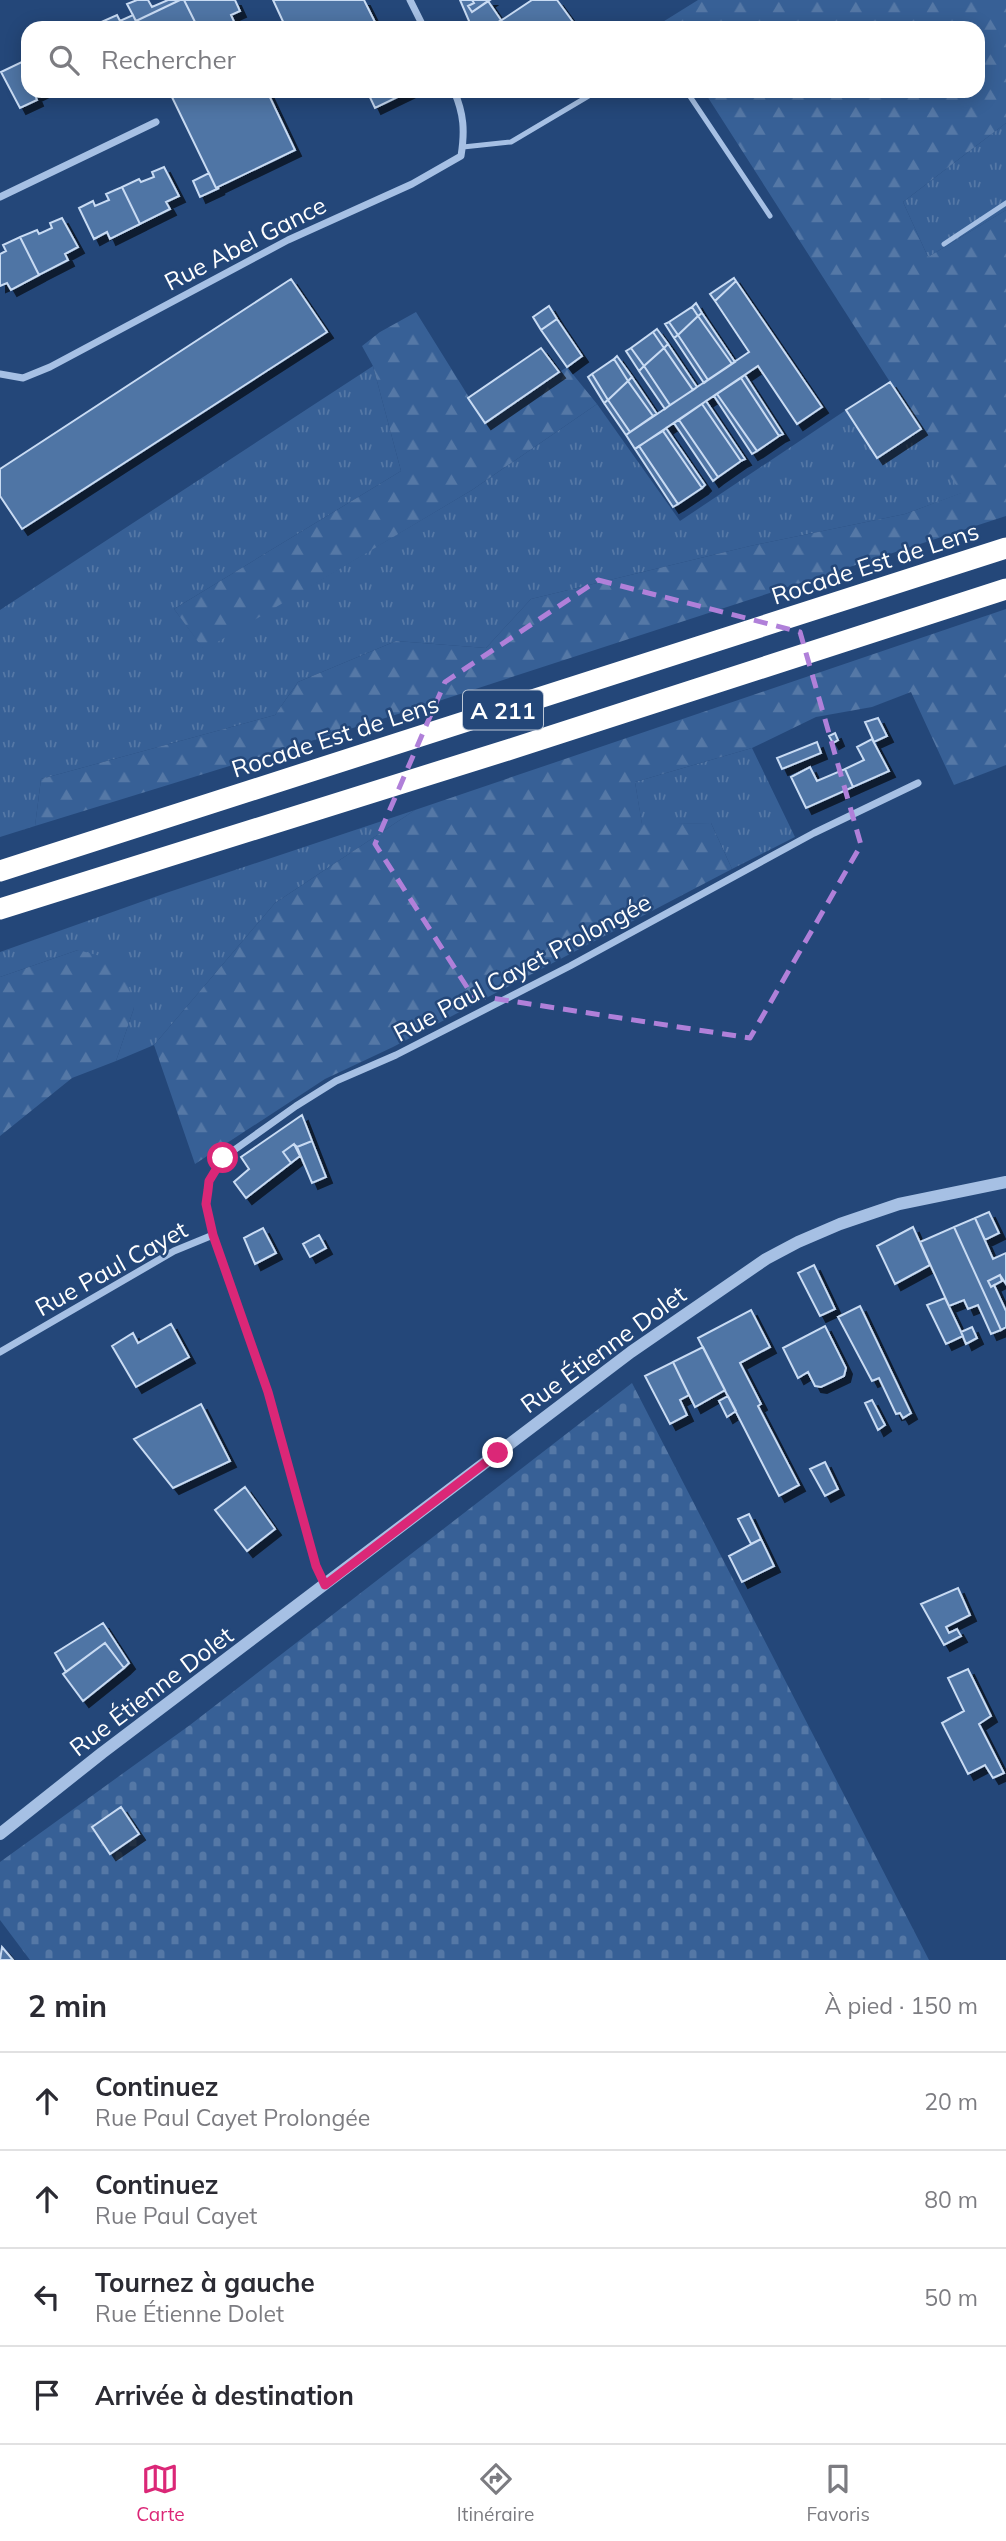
<!DOCTYPE html>
<html lang="fr">
<meta charset="utf-8">
<style>
:root{--surface:#fff;--page:#f7f7f7;--text:#2b2b33;--muted:#7c7c81;--line:#e1e1e2;--accent:#db2777}
body{margin:0;font-family:Mulish,sans-serif;background:var(--page);color:var(--text)}
.stop{position:absolute;width:21px;height:21px;margin:-16px;border:5px solid #db2777;border-radius:50%;background:#fff}
.stop.end{background:#db2777;border-color:#fff;box-shadow:0 2px 7px #0008}
.list{margin:0;padding:0;list-style:none}
h2{display:flex;justify-content:space-between;align-items:center;height:91px;margin:0;padding:0 28px;font-size:30px}
h2 small{font-size:23px;font-weight:400;color:var(--muted)}
.list li{display:grid;grid-template-columns:46px 1fr auto;gap:21px;align-items:center;box-sizing:border-box;height:98px;padding:0 28px;border-top:2px solid var(--line)}
.list b{display:block;font-size:26px;white-space:nowrap}
.list p{margin:0;font-size:23px;white-space:nowrap;color:var(--muted)}
.list em{font-size:23px;font-style:normal;color:var(--muted)}
.icon{flex:none;width:38px;height:38px;fill:none;stroke:currentColor;stroke-width:2;stroke-linecap:round;stroke-linejoin:round}
.map{position:relative;flex:none;width:1006px;height:1960px;overflow:hidden}
.search{position:absolute;background:var(--surface);box-shadow:0 4px 18px #0003;left:21px;right:21px;top:21px;height:77px;display:flex;align-items:center;gap:18px;box-sizing:border-box;padding:0 24px;border-radius:21px;color:var(--muted);font-size:26px}
.sheet{height:483px;background:var(--surface)}
nav{display:flex;justify-content:space-around;align-items:center;box-sizing:border-box;height:98px;border-top:2px solid var(--line);background:var(--surface);font-size:19px;color:var(--muted)}
nav a{display:grid;justify-items:center;gap:4px}
nav .on{color:var(--accent)}
.map>svg:first-child{display:block}
.grass{fill:url(#grass-tufts)}
.forest{fill:url(#forest-firs)}
.cemetery{fill:url(#cemetery-stones)}
.building{fill:#5074a5;stroke:#c8dbf3;stroke-width:2;filter:url(#shadow)}
.lines{fill:none;stroke-linecap:round;stroke-linejoin:round}
.service{stroke:#a6c0e4;stroke-width:5}
.minor{stroke:#a6c0e4;stroke-width:7}
.tertiary{stroke:#a6c0e4;stroke-width:12}
.motorway{stroke:#fff;stroke-width:21}
.route{stroke:#db2777;stroke-width:9}
.marked{fill:none;stroke:#b080d9;stroke-width:5;stroke-dasharray:14 9;stroke-linejoin:round}
.labels{text-anchor:middle;dominant-baseline:central;stroke-width:5;stroke-linejoin:round;paint-order:stroke}
.shield{fill:#244779;stroke:#bdc8d7;stroke-width:2}
.shield-label{font-size:23px;font-weight:bold;fill:#fff}
.street-label{font-size:24px;fill:#fff;stroke:#244779}
</style>
<div class="map">
<svg width="1006" height="1960" viewBox="0 0 1006 1960">
<defs>
<pattern id="grass-tufts" width="24" height="20" patternUnits="userSpaceOnUse" patternTransform="scale(1.75)"><rect width="24" height="20" fill="#376096"/><path d="M3 7l-1-3M5 7V3M7 7l1-3M15 17l-1-3M17 17v-4M19 17l1-3" fill="none" stroke="#5578a6"/></pattern>
<pattern id="forest-firs" width="22" height="20" patternUnits="userSpaceOnUse" patternTransform="scale(1.75)"><rect width="22" height="20" fill="#376096"/><path d="M5 1l3.5 6h-7zM16 11l3.5 6h-7z" fill="#5578a6"/></pattern>
<pattern id="cemetery-stones" width="16" height="16" patternUnits="userSpaceOnUse" patternTransform="scale(1.75)"><rect width="16" height="16" fill="#376096"/><path d="M2 7V4a2 2 0 0 1 4 0v3zM10 15v-3a2 2 0 0 1 4 0v3z" fill="#5578a6"/></pattern>
<filter id="shadow"><feDropShadow dx="6" dy="6" stdDeviation="0" flood-color="#0009"/></filter>
</defs>
<rect width="100%" height="100%" fill="#244779"/>
<path class="grass" d="M 1006,123 L 1006,210 L 928,257 L 903,202 Z
M 373,366 L 401,471 L 174,609 L 204,649 L 472,490 L 597,404 L 680,521 L 846,410 L 877,457 L 921,429 L 962,493 L 905,514 L 750,546 L 531,599 L 486,648 L 396,641 L 298,682 L 275,715 L 41,779 L 35,826 L 0,837 L 0,610 Z
M 752,748 L 795,837 L 732,869 L 711,823 L 642,825 L 635,782 Z
M 415,810 L 275,903 L 154,1045 L 116,1061 L 134,1008 L 78,950 L 0,977 L 0,952 L 166,893 Z"/>
<path class="forest" d="M 698,0 L 1006,0 L 1006,123 L 903,202 L 928,257 L 1006,210 L 1006,516 L 411,710 L 35,826 L 41,779 L 275,715 L 298,682 L 396,641 L 486,648 L 531,599 L 750,546 L 905,514 L 961,493 L 707,96 L 708,91 L 978,91 L 978,28 L 653,28 Z
M 416,312 L 485,423 L 567,367 L 597,404 L 472,490 L 204,650 L 174,609 L 401,471 L 373,366 L 362,346 L 380,332 Z
M 1006,609 L 1006,765 L 954,785 L 911,692 L 872,707 L 816,717 L 752,748 L 635,782 L 642,824 L 711,823 L 732,869 L 393,1047 L 325,1079 L 195,1164 L 154,1045 L 275,903 L 415,810 Z
M 78,950 L 123,962 L 134,1008 L 116,1061 L 72,1078 L 0,1136 L 0,977 Z"/>
<path class="cemetery" d="M 632,1383 L 929,1960 L 30,1960 L 0,1920 L 0,1862 L 190,1725 Z"/>
<path class="building" d="M 137,0 L 148,0 L 152,7 L 168,0 L 180,0 L 136,21 L 127,4 Z
M 180,0 L 184,0 L 198,28 L 139,28 L 136,21 Z
M 184,0 L 235,0 L 240,11 L 231,15 L 237,28 L 198,28 Z
M 273,0 L 364,0 L 378,28 L 286,28 Z
M 460,0 L 472,0 L 474,3 L 468,6 L 472,12 L 488,1 L 501,20 L 490,28 L 472,28 Z
M 472,0 L 490,0 L 472,12 L 468,6 L 474,3 Z
M 532,0 L 557,0 L 576,26 L 573,28 L 490,28 Z
M 117,15 L 120,21 L 133,15 L 139,28 L 88,28 Z
M 28,59 L 28,91 L 43,91 L 35,95 L 37,100 L 20,108 L 1,72 Z
M 169,91 L 267,91 L 295,150 L 216,188 Z
M 367,91 L 407,91 L 408,92 L 375,108 Z
M 164,167 L 179,196 L 166,202 L 170,209 L 140,224 L 122,187 L 139,179 L 141,182 L 154,177 L 152,172 Z
M 209,173 L 216,188 L 219,188 L 200,197 L 193,181 Z
M 122,187 L 140,224 L 110,239 L 107,232 L 94,239 L 79,208 L 93,201 L 95,206 L 109,200 L 106,194 Z
M 62,218 L 78,247 L 65,254 L 68,260 L 39,275 L 20,237 L 37,230 L 39,234 L 52,228 L 50,223 Z
M 20,237 L 39,275 L 11,290 L 7,283 L 0,286 L 0,254 L 6,251 L 3,245 Z
M 734,278 L 736,281 L 715,301 L 710,294 Z
M 291,279 L 327,332 L 22,529 L 0,496 L 0,469 Z
M 736,281 L 822,407 L 797,424 L 758,366 L 635,449 L 626,435 L 749,352 L 715,301 Z
M 696,303 L 702,313 L 698,316 L 692,307 Z
M 549,306 L 557,319 L 541,330 L 533,317 Z
M 692,307 L 698,316 L 678,335 L 669,322 Z
M 702,313 L 735,362 L 732,364 L 698,316 Z
M 698,316 L 732,364 L 708,380 L 678,335 Z
M 557,319 L 582,356 L 567,367 L 541,330 Z
M 669,322 L 678,335 L 674,338 L 665,324 Z
M 657,329 L 668,344 L 664,348 L 653,332 Z
M 653,332 L 664,348 L 644,366 L 631,348 Z
M 678,335 L 708,380 L 704,383 L 674,338 Z
M 668,344 L 697,387 L 693,390 L 664,348 Z
M 541,348 L 559,372 L 485,423 L 468,398 Z
M 631,348 L 644,366 L 639,371 L 626,351 Z
M 664,348 L 693,390 L 670,405 L 644,366 Z
M 617,356 L 632,377 L 628,381 L 614,359 Z
M 614,359 L 628,381 L 608,400 L 592,374 Z
M 644,366 L 670,405 L 665,409 L 639,371 Z
M 592,374 L 608,400 L 604,403 L 588,377 Z
M 745,375 L 783,434 L 779,436 L 741,378 Z
M 632,377 L 657,414 L 653,416 L 628,381 Z
M 741,378 L 779,436 L 757,451 L 717,394 Z
M 628,381 L 653,416 L 630,432 L 608,400 Z
M 890,382 L 921,429 L 877,458 L 846,410 Z
M 717,394 L 757,451 L 752,454 L 714,396 Z
M 608,400 L 630,432 L 626,435 L 604,403 Z
M 706,401 L 745,459 L 741,461 L 702,404 Z
M 702,404 L 741,461 L 718,477 L 679,420 Z
M 679,420 L 718,477 L 713,481 L 674,423 Z
M 666,428 L 705,485 L 702,488 L 663,431 Z
M 663,431 L 702,488 L 678,504 L 639,446 Z
M 639,446 L 678,504 L 673,507 L 635,449 Z
M 878,718 L 887,736 L 874,742 L 865,722 Z
M 835,733 L 838,740 L 833,743 L 829,736 Z
M 872,739 L 889,771 L 853,787 L 845,769 L 864,760 L 857,747 Z
M 817,742 L 821,753 L 782,769 L 777,758 Z
M 810,767 L 817,781 L 845,769 L 853,787 L 806,808 L 791,777 Z
M 302,1115 L 312,1141 L 297,1147 L 294,1144 L 283,1152 L 291,1163 L 246,1198 L 234,1182 L 249,1169 L 241,1157 Z
M 312,1141 L 326,1177 L 312,1183 L 297,1147 Z
M 294,1144 L 300,1156 L 291,1163 L 283,1152 Z
M 989,1212 L 999,1233 L 985,1240 L 975,1218 Z
M 975,1218 L 993,1259 L 1006,1253 L 1006,1284 L 1000,1275 L 988,1281 L 991,1287 L 994,1285 L 1006,1311 L 1006,1327 L 1001,1330 L 954,1227 Z
M 913,1227 L 930,1265 L 895,1284 L 877,1246 Z
M 954,1227 L 1001,1330 L 991,1334 L 978,1305 L 968,1309 L 964,1300 L 949,1306 L 920,1242 Z
M 263,1228 L 276,1253 L 255,1264 L 244,1238 Z
M 319,1235 L 326,1248 L 310,1257 L 303,1244 Z
M 814,1265 L 835,1309 L 820,1316 L 798,1273 Z
M 1000,1275 L 1002,1281 L 991,1287 L 988,1281 Z
M 945,1298 L 963,1336 L 946,1344 L 927,1305 Z
M 860,1306 L 911,1413 L 903,1418 L 900,1413 L 896,1414 L 879,1378 L 872,1381 L 838,1317 Z
M 751,1310 L 770,1347 L 740,1363 L 761,1404 L 758,1406 L 799,1485 L 779,1496 L 698,1338 Z
M 171,1324 L 189,1357 L 136,1387 L 112,1346 L 133,1333 L 138,1343 Z
M 825,1326 L 846,1368 L 844,1376 L 821,1387 L 815,1386 L 808,1372 L 798,1378 L 783,1348 Z
M 972,1327 L 977,1338 L 966,1344 L 961,1332 Z
M 703,1347 L 725,1390 L 695,1407 L 673,1362 Z
M 673,1362 L 689,1395 L 680,1400 L 687,1415 L 670,1424 L 645,1376 Z
M 728,1396 L 736,1411 L 727,1417 L 719,1401 Z
M 872,1400 L 885,1425 L 878,1430 L 865,1403 Z
M 201,1404 L 230,1461 L 173,1488 L 134,1439 Z
M 825,1462 L 838,1489 L 825,1496 L 810,1469 Z
M 245,1487 L 275,1529 L 247,1551 L 215,1510 Z
M 749,1514 L 761,1539 L 751,1544 L 738,1519 Z
M 761,1539 L 774,1566 L 742,1582 L 729,1556 Z
M 958,1588 L 970,1615 L 946,1627 L 949,1633 L 957,1629 L 961,1636 L 944,1645 L 921,1604 Z
M 103,1623 L 129,1663 L 124,1668 L 105,1643 L 66,1672 L 55,1653 Z
M 105,1643 L 124,1668 L 83,1701 L 63,1674 Z
M 968,1669 L 991,1716 L 979,1724 L 1004,1773 L 993,1778 L 985,1765 L 968,1774 L 942,1723 L 964,1711 L 948,1678 Z
M 121,1807 L 139,1834 L 110,1854 L 92,1827 Z
M 2,1947 L 13,1960 L 0,1960 Z"/>
<g class="lines">
<path class="service" d="M 681,91 L 689,95 L 770,216
M 463,147 L 511,142 L 597,91
M 944,244 L 1006,203"/>
<path class="minor" d="M 410,0 L 424,28
M 0,197 L 156,122
M 0,374 L 23,378 L 50,367 L 288,240 L 412,184 L 461,156 C 465,131 464,114 454,91
M 0,1352 L 174,1251 L 213,1235
M 325,1585 L 316,1566 L 268,1392 L 213,1235 L 206,1204 L 208,1190 L 209,1181 L 223,1158 L 296,1106 L 336,1081 L 396,1055 L 570,966 L 814,833 L 918,783"/>
<path class="tertiary" d="M 0,1834 L 102,1753 L 631,1352 L 766,1259 L 798,1242 L 840,1224 L 899,1204 L 1006,1182"/>
<path class="motorway" d="M 0,871 L 1006,548
M 0,909 L 514,748 L 1006,589"/>
</g>
<g class="lines">
<path class="route" d="M 223,1158 L 209,1181 L 208,1190 L 206,1204 L 213,1235 L 268,1392 L 316,1566 L 325,1585 L 498,1453"/>
</g>
<path class="marked" d="M 598,580 L 800,632 L 861,845 L 750,1038 L 472,995 L 375,844 L 445,682 Z"/>
<g class="labels">
<rect class="shield" x="463" y="690.5" width="80" height="39" rx="5"/>
<g class="shield-label">
<text x="503" y="710">A 211</text>
</g>
<g class="street-label">
<text transform="translate(245 243) rotate(-27)">Rue Abel Gance</text>
<text transform="translate(875 563) rotate(-18)">Rocade Est de Lens</text>
<text transform="translate(335 736) rotate(-18)">Rocade Est de Lens</text>
<text transform="translate(522 967) rotate(-28)">Rue Paul Cayet Prolongée</text>
<text transform="translate(111 1268) rotate(-29)">Rue Paul Cayet</text>
<text transform="translate(603 1349) rotate(-36)">Rue Étienne Dolet</text>
<text transform="translate(151 1691) rotate(-37)">Rue Étienne Dolet</text>
</g>
</g>
</svg>
<div class="stop" style="left:223px;top:1158px"></div>
<div class="stop end" style="left:498px;top:1453px"></div>
<div class="search"><svg class="icon" aria-label="search" viewBox="0 0 24 24"><circle cx="10" cy="10" r="6"/><path d="M15 15l6 6"/></svg>Rechercher</div>
</div>
<section class="sheet">
<h2>2 min<small>À pied · 150 m</small></h2>
<ul class="list">
<li><svg class="icon" aria-label="ahead" viewBox="0 0 24 24"><path d="M12 20V5M6 11l6-6 6 6"/></svg><div><b>Continuez</b><p>Rue Paul Cayet Prolongée</p></div><em>20 m</em></li>
<li><svg class="icon" aria-label="ahead" viewBox="0 0 24 24"><path d="M12 20V5M6 11l6-6 6 6"/></svg><div><b>Continuez</b><p>Rue Paul Cayet</p></div><em>80 m</em></li>
<li><svg class="icon" aria-label="left" viewBox="0 0 24 24"><path d="M17 20v-9H6M10 6l-5 5 5 5"/></svg><div><b>Tournez à gauche</b><p>Rue Étienne Dolet</p></div><em>50 m</em></li>
<li><svg class="icon" aria-label="arrive" viewBox="0 0 24 24"><path d="M6 21V4h12l-3 4 3 4H6"/></svg><div><b>Arrivée à destination</b></div></li>
</ul>
</section>
<nav>
<a class="on"><svg class="icon" aria-label="map" viewBox="0 0 24 24"><path d="M3 6l6-2 6 2 6-2v14l-6 2-6-2-6 2zM9 4v14M15 6v14"/></svg>Carte</a>
<a><svg class="icon" aria-label="directions" viewBox="0 0 24 24"><path d="M12 3l9 9-9 9-9-9zM9 14v-3h6M13 9l2 2-2 2"/></svg>Itinéraire</a>
<a><svg class="icon" aria-label="saved" viewBox="0 0 24 24"><path d="M7 4h10v16l-5-4-5 4z"/></svg>Favoris</a>
</nav>
